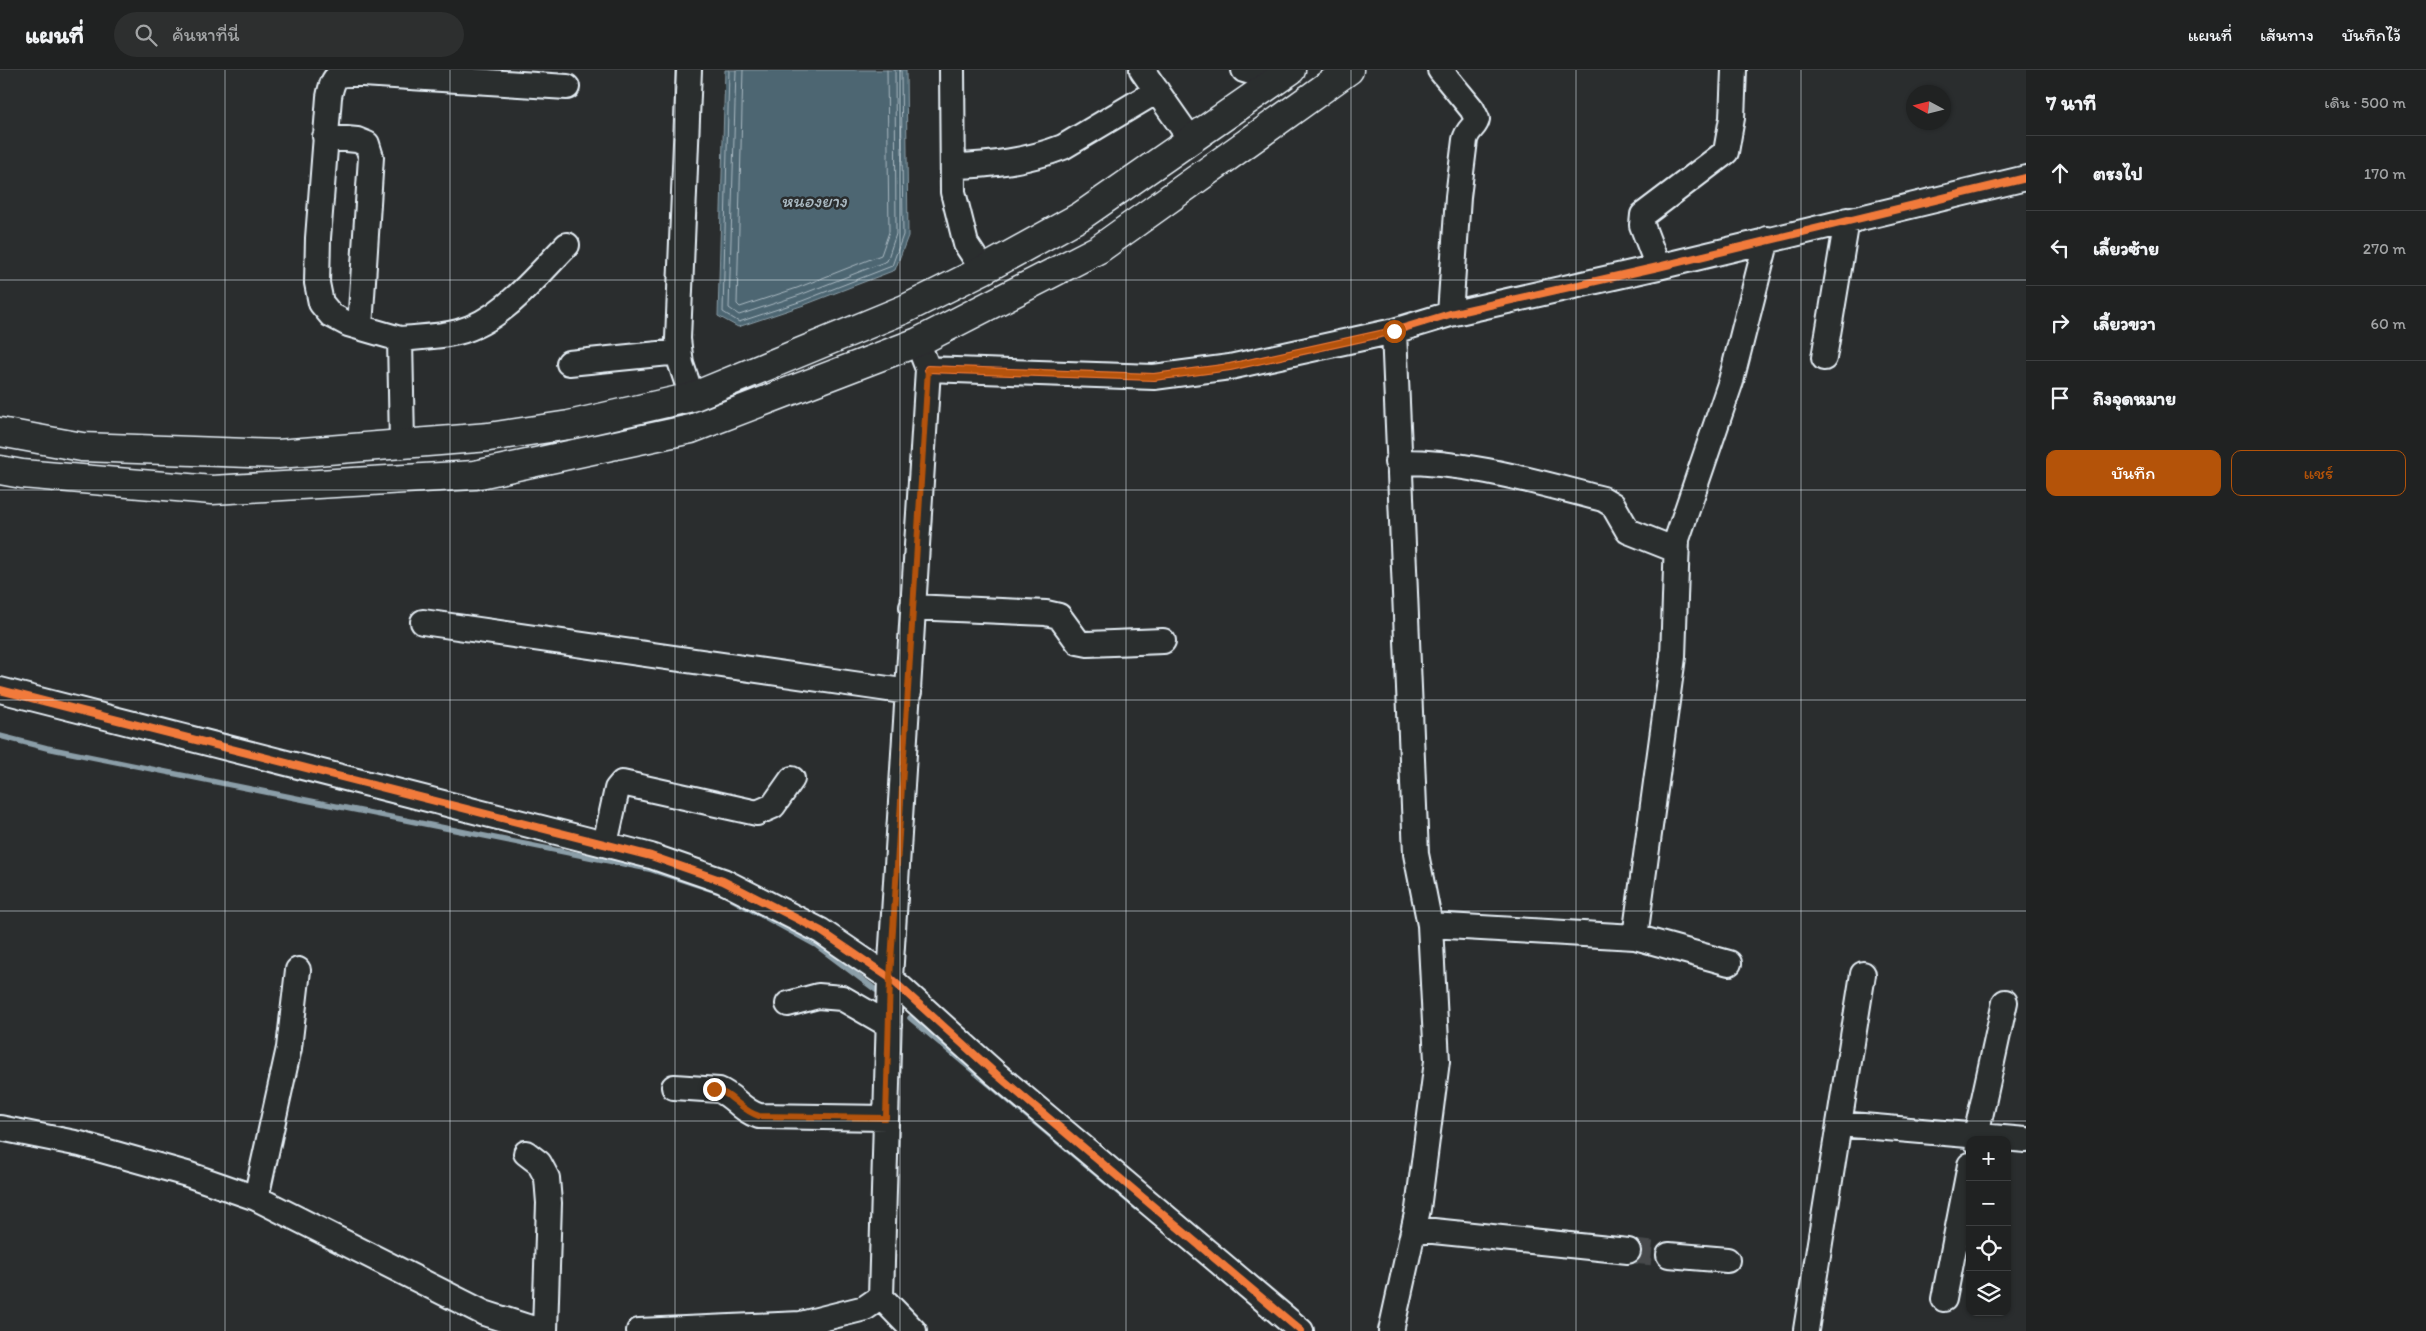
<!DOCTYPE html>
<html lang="th">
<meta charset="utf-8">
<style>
:root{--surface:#202222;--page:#2d2f2f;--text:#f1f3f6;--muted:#a2a4a5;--line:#3d3f40;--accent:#b45309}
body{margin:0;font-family:Itim,"Playpen Sans Thai",sans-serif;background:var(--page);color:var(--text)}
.controls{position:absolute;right:15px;bottom:15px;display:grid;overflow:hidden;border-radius:10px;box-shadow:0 1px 4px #0004}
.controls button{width:45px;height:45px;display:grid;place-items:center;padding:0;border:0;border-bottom:1px solid var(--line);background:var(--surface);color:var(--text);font:25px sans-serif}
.compass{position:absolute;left:1906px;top:15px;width:45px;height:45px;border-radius:50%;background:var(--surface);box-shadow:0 1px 4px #0004;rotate:277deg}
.stop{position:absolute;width:15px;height:15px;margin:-11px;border:4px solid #b45309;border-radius:50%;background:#fff}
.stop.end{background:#b45309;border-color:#fff;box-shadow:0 1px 5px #0008}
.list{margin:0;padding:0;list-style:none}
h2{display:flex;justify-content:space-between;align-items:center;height:65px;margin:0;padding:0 20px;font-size:21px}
h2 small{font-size:16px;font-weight:400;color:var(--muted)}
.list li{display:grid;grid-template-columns:32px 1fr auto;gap:15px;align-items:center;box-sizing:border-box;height:75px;padding:0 20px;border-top:1px solid var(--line)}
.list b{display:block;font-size:19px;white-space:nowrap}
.list em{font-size:16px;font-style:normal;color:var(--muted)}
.actions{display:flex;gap:10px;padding:15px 20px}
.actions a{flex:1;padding:11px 0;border:1px solid var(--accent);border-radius:10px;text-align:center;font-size:18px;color:var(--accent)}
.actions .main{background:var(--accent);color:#fff}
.icon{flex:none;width:28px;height:28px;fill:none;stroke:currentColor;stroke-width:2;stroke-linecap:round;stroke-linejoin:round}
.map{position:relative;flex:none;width:2026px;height:1261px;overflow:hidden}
header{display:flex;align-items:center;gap:30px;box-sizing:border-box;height:70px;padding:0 25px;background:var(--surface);border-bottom:1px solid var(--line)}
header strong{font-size:24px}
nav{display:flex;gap:28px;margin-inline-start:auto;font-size:18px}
.search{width:350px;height:45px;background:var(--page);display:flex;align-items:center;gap:12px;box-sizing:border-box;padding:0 18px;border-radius:28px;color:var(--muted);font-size:19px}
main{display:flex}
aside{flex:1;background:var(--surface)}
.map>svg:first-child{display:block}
.water{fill:#4d6672;stroke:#8b9ea8}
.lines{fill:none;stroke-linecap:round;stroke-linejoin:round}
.shore{stroke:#aab9c2;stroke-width:1}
.stream{stroke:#8b9ea8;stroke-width:5.5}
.minor-tunnel{stroke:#464a4c;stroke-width:24;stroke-dasharray:24 12;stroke-linecap:butt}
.minor-casing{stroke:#e8f1f8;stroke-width:28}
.major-casing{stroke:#e8f1f8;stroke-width:31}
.minor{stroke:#2a2d2e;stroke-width:24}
.major{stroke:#2a2d2e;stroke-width:28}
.cycleway-casing{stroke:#2a2d2e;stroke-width:11}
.cycleway{stroke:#f17a3a;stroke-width:8}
.route{stroke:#b45309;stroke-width:6}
.grid{fill:none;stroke:#e8f1f8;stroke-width:1;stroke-opacity:0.55}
.labels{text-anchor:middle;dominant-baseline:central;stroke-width:5;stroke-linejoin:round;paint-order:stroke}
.water-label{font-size:18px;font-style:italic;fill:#aab9c2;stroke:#2a2d2e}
</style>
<header>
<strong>แผนที่</strong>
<div class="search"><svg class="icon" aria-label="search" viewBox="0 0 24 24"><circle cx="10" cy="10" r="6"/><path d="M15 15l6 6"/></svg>ค้นหาที่นี่</div>
<nav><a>แผนที่</a><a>เส้นทาง</a><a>บันทึกไว้</a></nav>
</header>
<main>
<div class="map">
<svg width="2026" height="1261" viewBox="0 0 2026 1261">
<rect width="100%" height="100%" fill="#2a2d2e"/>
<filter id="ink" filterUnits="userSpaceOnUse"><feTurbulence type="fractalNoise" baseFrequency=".02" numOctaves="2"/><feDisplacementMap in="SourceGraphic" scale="10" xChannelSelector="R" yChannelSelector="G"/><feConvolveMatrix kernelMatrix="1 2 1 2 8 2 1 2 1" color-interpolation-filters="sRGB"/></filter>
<g filter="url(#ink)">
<path class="water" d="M 725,0 L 906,0 L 908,166 L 895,200 L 804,235 L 738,257 L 718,246 Z"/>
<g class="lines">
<path class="shore" d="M 729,0 L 723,242 L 739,252 L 802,231 L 892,196 L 903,165 L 901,0
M 736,0 L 729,238 L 739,245 L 800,225 L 887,191 L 896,164 L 895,0
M 743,0 L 737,234 L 740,237 L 797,218 L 881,185 L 889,162 L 887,0"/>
<path class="stream" d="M 0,666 L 47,678 L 649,799 L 722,823
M 732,829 L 816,875 L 876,920
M 910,948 L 1138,1139"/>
<path class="minor-tunnel" d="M 1628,1181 L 1669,1185"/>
<defs>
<path id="minor" d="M 689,0 L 678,269 L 681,294 L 692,327
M 952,0 L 953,122 L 966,174 L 983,200
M 1142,0 L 1191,70
M 1244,0 L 1278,10
M 1440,0 L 1472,39 L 1477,49 C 1476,57 1467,59 1465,70 L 1458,127 L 1450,244
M 325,67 L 357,70 L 367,74 L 371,87 L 360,257
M 953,96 C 992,95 1027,91 1063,77 L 1157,21
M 1658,197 L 1642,155 L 1643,145 L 1726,82 L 1732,48 L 1734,0
M 400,269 L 348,254 L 331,245 L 321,233 L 317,213 L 318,168 L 329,27 C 334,1 339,4 363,4 L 567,17
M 1824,288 L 1847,150
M 569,293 L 679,282
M 928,299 L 1154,307 L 1230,297 L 1394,261 L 1450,244 L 1658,197 L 2026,108
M 402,374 L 400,269 C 419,267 439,267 458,262 C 502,251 536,206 567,175
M 1397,392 C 1467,391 1536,412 1603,429 L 1613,435 L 1628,461 L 1676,480
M 912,537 L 1046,543 L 1059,546 L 1078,572 L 1088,574 L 1163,571
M 423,552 L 909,622
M 0,620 L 651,786 L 723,811 L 821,861 L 890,908 L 996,1004 L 1301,1261
M 605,774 L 617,719 L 622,713 L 757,743 L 773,736 L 792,709
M 1430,855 L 1635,867 L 1673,587 L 1677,469 L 1731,311 L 1767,169
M 1635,867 L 1729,893
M 788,934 L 818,926 L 842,928 L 889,955
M 674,1017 L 719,1020 C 734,1026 742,1041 759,1046 L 886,1048
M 1840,1054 L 2026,1070
M 0,1058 L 80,1074 L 187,1104 L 256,1128 L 484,1243 L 540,1261
M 1975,1070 L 2005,932
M 526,1083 L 539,1093 L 547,1108 L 549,1133 L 545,1261
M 256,1128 L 289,978 L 298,900
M 1414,1159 L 1628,1181
M 1669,1185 L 1727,1190
M 881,1227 L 914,1261
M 1944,1229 L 1970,1095
M 1806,1260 L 1863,904
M 639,1261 L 801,1254
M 800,1261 L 801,1254 L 865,1238 L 881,1227 L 890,908 L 928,299 L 923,286
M 1391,1261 L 1418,1139 L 1437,991 L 1430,855 L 1416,784 L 1394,261"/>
<path id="major" d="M 0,362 L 82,377 L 278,384 L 489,367 L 569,355 L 692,327 L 905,239 L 983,200 L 1081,146 L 1291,0
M 0,400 L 22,404 L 212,420 L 475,405 L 691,359 L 918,272 L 1099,179 L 1349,0"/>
</defs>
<use href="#minor" class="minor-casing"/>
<use href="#major" class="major-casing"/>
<use href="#minor" class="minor"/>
<use href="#major" class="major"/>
<defs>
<path id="cycleway" d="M 928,299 L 1154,307 L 1230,297 L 1394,261 L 1450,244 L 1658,197 L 2026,108
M 0,620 L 651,786 L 723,811 L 821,861 L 890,908 L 996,1004 L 1301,1261"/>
</defs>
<use href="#cycleway" class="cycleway-casing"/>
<use href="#cycleway" class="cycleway"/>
</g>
</g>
<g class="lines" filter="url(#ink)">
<path class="route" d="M 714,1019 C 732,1023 741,1041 759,1046 L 886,1048 L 890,908 L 928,299 L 1154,307 L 1230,297 L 1394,261"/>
</g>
<path class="grid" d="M 225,0 L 225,1261M 450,0 L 450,1261M 675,0 L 675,1261M 900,0 L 900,1261M 1126,0 L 1126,1261M 1351,0 L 1351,1261M 1576,0 L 1576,1261M 1801,0 L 1801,1261M 0,210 L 2026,210M 0,420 L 2026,420M 0,630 L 2026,630M 0,841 L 2026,841M 0,1051 L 2026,1051"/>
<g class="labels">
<g class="water-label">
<text x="814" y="131">หนองยาง</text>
</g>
</g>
</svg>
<div class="controls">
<button>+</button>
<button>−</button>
<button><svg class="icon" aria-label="locate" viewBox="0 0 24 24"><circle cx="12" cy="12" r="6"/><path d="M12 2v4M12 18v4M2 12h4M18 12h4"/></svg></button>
<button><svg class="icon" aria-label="layers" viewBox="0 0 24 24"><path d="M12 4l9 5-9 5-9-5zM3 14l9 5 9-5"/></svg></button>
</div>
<svg class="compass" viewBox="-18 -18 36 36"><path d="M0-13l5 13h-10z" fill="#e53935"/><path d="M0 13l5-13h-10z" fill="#a2a4a5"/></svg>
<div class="stop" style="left:1394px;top:261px"></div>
<div class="stop end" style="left:714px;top:1019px"></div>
</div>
<aside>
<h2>7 นาที<small>เดิน · 500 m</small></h2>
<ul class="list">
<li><svg class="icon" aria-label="ahead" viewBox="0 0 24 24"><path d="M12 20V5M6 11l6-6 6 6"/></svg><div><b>ตรงไป</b></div><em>170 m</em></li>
<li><svg class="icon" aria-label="left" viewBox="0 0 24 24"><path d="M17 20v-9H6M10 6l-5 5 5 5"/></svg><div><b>เลี้ยวซ้าย</b></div><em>270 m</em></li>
<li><svg class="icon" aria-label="right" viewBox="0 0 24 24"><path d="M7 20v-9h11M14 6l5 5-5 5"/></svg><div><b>เลี้ยวขวา</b></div><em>60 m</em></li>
<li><svg class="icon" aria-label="arrive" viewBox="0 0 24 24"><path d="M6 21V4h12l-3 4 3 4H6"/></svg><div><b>ถึงจุดหมาย</b></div></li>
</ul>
<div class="actions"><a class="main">บันทึก</a><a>แชร์</a></div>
</aside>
</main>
